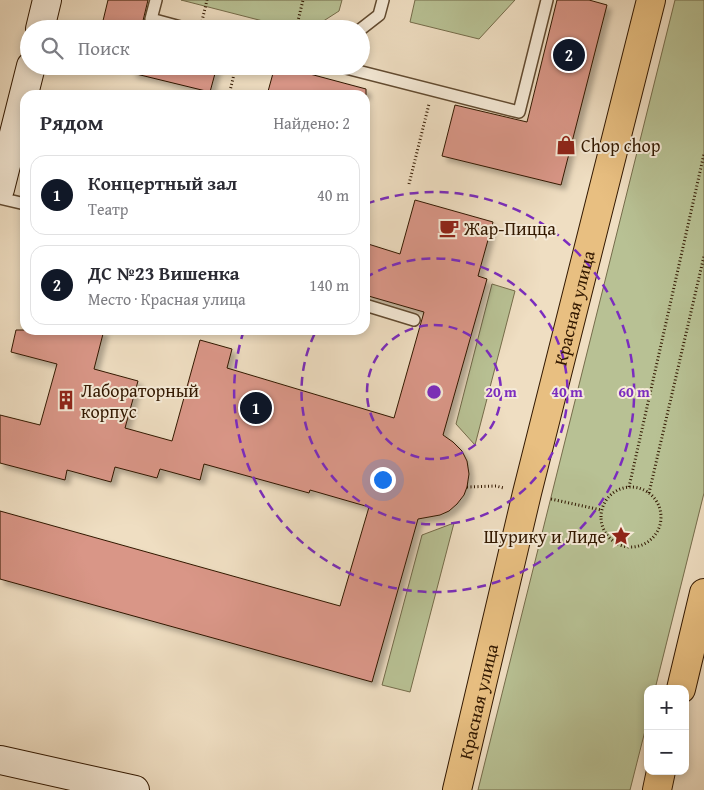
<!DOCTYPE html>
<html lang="ru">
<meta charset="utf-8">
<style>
:root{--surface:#fff;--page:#f2f2f3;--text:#2b2b33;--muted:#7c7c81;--line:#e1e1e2;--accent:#111827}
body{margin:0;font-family:"Gentium Book Plus",serif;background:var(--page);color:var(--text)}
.controls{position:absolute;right:15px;bottom:15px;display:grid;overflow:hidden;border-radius:10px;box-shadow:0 2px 8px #0003}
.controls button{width:45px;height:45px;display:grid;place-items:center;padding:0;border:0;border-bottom:1px solid var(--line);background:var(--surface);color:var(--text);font:25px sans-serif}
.you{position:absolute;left:382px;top:479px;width:18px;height:18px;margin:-12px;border:4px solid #fff;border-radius:50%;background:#1a73e8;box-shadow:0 0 0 8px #1a73e833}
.badge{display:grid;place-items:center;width:32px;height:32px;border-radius:50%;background:var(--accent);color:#fff;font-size:16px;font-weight:700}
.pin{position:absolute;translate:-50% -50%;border:2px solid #fff;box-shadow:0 1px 5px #0006}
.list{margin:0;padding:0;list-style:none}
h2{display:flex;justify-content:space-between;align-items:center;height:65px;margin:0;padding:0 20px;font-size:21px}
h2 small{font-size:16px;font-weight:400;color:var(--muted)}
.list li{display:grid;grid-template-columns:32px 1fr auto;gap:15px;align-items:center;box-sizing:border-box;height:80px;margin:0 10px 10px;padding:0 10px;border:1px solid var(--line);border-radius:15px}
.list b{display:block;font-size:19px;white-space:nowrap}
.list p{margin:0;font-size:16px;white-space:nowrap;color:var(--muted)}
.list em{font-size:16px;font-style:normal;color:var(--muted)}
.icon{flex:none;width:28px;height:28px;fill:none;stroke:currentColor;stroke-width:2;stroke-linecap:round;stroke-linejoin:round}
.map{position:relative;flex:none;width:704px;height:790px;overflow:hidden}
.search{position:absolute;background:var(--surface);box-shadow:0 2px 8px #0003;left:20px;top:20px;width:350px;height:55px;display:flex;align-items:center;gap:12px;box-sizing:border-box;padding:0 18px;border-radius:28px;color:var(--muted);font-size:19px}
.panel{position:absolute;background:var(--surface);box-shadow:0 2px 8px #0003;left:20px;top:90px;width:350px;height:245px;border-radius:15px}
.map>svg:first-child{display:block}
.green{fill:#b8c194;stroke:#756c4a}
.building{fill:#d99687;stroke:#321800;filter:url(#shadow)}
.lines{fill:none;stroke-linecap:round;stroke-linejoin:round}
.lane-casing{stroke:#614a30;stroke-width:14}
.secondary-casing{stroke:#321800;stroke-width:30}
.primary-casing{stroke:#321800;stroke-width:30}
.path{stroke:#321800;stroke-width:3;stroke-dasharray:1 2.5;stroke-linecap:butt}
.lane{stroke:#f5ead7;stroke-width:11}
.secondary{stroke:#f5ead7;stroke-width:28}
.primary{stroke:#e8bf81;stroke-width:28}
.ring{fill:none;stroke:#7b2cbf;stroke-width:2.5;stroke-dasharray:9 6}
.labels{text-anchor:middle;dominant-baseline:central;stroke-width:4;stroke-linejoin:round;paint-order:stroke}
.poi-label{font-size:18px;fill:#321800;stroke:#f5ead7;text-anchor:start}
.street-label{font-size:18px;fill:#321800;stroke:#f5ead7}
.centre{fill:#7b2cbf;stroke:#f5ead7;stroke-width:2.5}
.ring-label{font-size:15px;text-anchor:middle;font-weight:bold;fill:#7b2cbf;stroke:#f5ead7;stroke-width:4;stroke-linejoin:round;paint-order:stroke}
</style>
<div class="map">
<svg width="704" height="790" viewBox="0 0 704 790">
<defs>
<filter id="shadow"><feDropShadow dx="4.5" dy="4.5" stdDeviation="2.5" flood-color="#0004"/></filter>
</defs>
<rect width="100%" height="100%" fill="#efdec2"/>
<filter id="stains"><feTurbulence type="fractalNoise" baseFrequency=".004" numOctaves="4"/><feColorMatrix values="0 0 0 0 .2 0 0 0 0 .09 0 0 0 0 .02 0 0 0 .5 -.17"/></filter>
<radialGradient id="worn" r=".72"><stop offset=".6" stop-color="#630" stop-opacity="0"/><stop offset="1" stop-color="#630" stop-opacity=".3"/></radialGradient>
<path class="green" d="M 181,0 L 342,0 L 339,11 L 311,29 L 294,29 Z
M 415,0 L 515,0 L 479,39 L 410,22 Z
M 675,0 L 704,0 L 704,493 L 655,689 L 648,689 L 648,719 L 630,790 L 478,790 Z
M 492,284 L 515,291 L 475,445 L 456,424 Z
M 454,523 L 410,692 L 382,685 L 422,535 Z"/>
<path class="building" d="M 108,0 L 148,0 L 141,29 L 101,29 Z
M 557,0 L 589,0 L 607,5 L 561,185 L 442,156 L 455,105 L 527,122 Z
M 133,66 L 217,66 L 210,92 L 132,73 Z
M 275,66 L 280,66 L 366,89 L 366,95 L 267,95 Z
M 415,200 L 493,222 L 478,276 L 487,279 L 443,435 L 453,442 L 462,451 L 467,461 L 469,474 L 467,487 L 464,495 L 457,504 L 449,511 L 440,515 L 418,519 L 372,682 L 0,579 L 0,511 L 340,606 L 369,507 L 310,490 L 309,493 L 204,464 L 200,480 L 160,469 L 157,478 L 115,467 L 111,482 L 67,470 L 65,480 L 0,463 L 0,415 L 40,425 L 57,364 L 11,352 L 16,330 L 104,330 L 94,369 L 138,381 L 125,428 L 172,441 L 200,340 L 232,349 L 227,368 L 394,418 L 424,312 L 365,295 L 365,243 L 400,254 Z"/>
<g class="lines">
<defs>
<path id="lane" d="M 156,0 L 151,19 L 188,29
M 361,29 L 379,15 L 383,0
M 338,66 L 519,112 L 547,0
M 0,198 L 25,204
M 365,305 L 414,320"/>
<path id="secondary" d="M 40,29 L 47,0
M 0,189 L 31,66
M 0,760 L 135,790"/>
<g id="primary">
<path d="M 681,689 L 704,593"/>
<path id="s1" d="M 457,790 L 527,493 L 651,0"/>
<path d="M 657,790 L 661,771"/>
</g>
</defs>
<use href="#lane" class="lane-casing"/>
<use href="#secondary" class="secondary-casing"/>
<use href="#primary" class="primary-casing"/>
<path class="path" d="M 202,21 L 207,0
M 296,29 L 303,0
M 229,95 L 236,66
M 409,184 L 429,104
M601 517a30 30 0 1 1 60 0a30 30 0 1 1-60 0Z
M 467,487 L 496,486 L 504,488
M 629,487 L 704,154
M 649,493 L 704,256
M 551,499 L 601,510"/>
<use href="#lane" class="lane"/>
<use href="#secondary" class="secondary"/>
<use href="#primary" class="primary"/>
</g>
<g class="ring">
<circle cx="434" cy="392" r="67"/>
<path d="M365 278A133 133 0 1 1 316 331"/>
<path d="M366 204A200 200 0 1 1 244 330"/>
</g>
<defs>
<symbol id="shop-bare" viewBox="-9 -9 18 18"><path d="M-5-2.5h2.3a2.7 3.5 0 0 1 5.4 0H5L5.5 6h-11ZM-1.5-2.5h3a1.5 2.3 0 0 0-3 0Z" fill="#8f2418" stroke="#f5ead7" stroke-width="2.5" paint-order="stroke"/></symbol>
<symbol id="cafe-bare" viewBox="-9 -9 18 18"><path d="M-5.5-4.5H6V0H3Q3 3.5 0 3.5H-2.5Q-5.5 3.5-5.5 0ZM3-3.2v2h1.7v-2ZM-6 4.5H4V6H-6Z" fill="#8f2418" stroke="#f5ead7" stroke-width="2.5" paint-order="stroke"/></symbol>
<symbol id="building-bare" viewBox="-9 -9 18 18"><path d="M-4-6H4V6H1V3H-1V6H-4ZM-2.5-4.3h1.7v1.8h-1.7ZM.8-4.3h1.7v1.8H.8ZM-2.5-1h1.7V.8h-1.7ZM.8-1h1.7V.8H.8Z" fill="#8f2418" stroke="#f5ead7" stroke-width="2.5" paint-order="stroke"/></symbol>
<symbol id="sight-bare" viewBox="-9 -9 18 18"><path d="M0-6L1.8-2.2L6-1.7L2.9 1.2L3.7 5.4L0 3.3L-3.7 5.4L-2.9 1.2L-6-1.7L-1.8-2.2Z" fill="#8f2418" stroke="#f5ead7" stroke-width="2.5" paint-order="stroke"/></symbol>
</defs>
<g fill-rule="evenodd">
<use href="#shop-bare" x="552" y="131" width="28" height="28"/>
<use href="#cafe-bare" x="435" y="214" width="28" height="28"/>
<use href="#building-bare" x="52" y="386" width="28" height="28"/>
<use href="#sight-bare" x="607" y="522" width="28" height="28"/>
</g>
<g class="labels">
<g class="poi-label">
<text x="581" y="145">Chop chop</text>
<text x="464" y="228">Жар-Пицца</text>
<text x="81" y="390">Лабораторный<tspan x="81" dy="21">корпус</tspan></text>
<text x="606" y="536" text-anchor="end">Шурику и Лиде</text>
</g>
<g class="street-label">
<text stroke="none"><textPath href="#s1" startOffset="496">Красная улица</textPath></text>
<text stroke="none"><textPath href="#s1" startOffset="91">Красная улица</textPath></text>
</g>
</g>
<circle cx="434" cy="392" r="8" class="centre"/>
<g class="ring-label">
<text x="501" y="397">20 m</text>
<text x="567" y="397">40 m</text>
<text x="634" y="397">60 m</text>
</g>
<rect width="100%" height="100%" filter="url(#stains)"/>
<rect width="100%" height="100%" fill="url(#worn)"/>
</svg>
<div class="controls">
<button>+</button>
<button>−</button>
</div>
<div class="you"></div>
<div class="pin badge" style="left:256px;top:408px">1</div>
<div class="pin badge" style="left:569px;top:55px">2</div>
<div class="search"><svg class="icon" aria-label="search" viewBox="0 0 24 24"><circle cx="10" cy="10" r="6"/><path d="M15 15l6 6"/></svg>Поиск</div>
<section class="panel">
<h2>Рядом<small>Найдено: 2</small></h2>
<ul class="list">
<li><span class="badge">1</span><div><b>Концертный зал</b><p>Театр</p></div><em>40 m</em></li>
<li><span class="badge">2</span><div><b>ДС №23 Вишенка</b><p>Место · Красная улица</p></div><em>140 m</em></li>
</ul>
</section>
</div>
